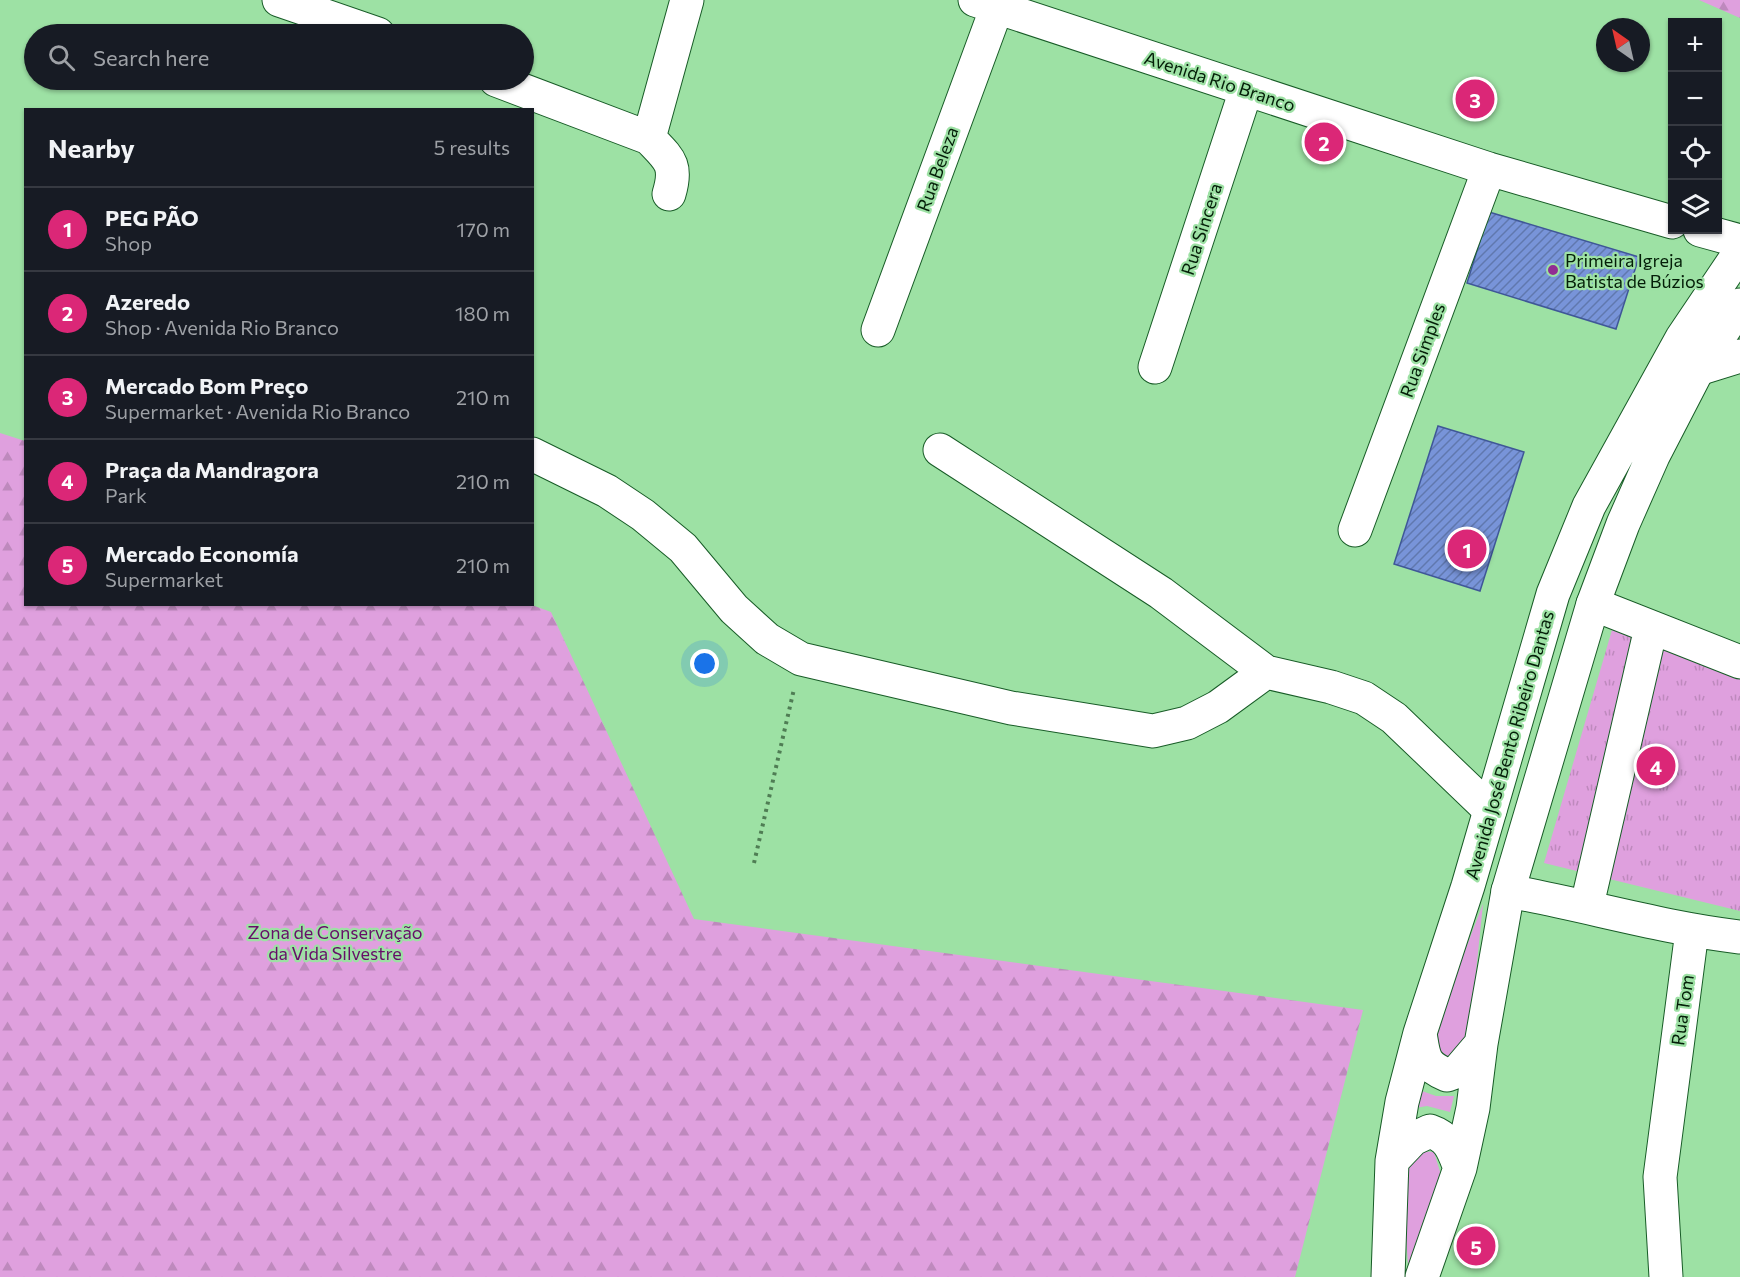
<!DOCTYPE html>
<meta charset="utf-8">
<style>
:root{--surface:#171b24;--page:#20242c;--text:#f1f3f6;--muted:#9ea1a6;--line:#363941;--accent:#db2777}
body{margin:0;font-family:Commissioner,sans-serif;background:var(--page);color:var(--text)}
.controls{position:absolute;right:18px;top:18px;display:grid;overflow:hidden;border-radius:0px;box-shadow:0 2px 4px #0004}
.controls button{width:54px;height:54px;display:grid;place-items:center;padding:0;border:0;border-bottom:2px solid var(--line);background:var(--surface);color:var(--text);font:30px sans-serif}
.compass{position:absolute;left:1596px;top:18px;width:54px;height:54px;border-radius:50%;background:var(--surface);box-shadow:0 2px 4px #0004;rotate:326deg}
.you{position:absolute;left:705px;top:664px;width:21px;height:21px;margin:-15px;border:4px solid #fff;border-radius:50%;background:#1a73e8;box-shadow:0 0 0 9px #1a73e833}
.badge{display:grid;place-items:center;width:39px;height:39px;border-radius:50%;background:var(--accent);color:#fff;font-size:20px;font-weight:700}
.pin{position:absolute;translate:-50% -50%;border:3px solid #fff;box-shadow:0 2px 6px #0006}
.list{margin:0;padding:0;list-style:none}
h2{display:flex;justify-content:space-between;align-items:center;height:78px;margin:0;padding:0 24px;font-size:26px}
h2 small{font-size:20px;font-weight:400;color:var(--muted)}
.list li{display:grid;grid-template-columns:39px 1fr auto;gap:18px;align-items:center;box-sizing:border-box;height:84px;padding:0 24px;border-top:2px solid var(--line)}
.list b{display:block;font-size:22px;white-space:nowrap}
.list p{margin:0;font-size:20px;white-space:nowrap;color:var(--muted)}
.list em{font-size:20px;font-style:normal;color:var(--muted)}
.icon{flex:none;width:33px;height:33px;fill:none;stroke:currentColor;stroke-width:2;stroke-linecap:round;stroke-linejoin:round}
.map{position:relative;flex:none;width:1740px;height:1277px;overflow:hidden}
.search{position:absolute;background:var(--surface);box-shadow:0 2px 4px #0004;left:24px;top:24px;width:510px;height:66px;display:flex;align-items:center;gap:15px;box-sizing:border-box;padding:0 21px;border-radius:33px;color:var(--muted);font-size:22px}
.panel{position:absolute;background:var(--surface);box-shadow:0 2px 4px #0004;left:24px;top:108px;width:510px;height:498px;border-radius:0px}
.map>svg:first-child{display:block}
.green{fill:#dfa0de}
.forest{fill:url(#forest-firs)}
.park{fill:url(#park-tufts)}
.building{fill:url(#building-hatch);stroke:#3f5797;stroke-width:1.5}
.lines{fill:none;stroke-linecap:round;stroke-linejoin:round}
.street-casing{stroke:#185c27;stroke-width:35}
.primary-casing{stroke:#185c27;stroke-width:35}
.path{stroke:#4f7d54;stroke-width:4;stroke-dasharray:3 4.5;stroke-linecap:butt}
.street{stroke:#fff;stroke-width:33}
.primary{stroke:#fff;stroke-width:33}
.poi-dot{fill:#912d93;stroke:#9de1a4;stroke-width:2}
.labels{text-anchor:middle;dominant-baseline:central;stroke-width:4.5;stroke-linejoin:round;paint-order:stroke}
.street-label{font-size:18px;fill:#041e08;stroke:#9de1a4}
.poi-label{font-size:18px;fill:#041e08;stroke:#9de1a4;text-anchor:start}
.park-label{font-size:18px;fill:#660e68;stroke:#9de1a4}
</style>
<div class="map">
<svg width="1740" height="1277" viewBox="0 0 1740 1277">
<defs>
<pattern id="forest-firs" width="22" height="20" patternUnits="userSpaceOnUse" patternTransform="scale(1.5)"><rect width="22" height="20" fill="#dfa0de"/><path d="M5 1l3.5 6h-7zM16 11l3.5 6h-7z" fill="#be89bd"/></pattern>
<pattern id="park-tufts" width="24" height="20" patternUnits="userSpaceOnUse" patternTransform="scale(1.5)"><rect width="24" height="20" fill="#dfa0de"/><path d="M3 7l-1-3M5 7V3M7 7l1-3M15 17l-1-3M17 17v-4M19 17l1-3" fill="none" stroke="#be89bd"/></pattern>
<pattern id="building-hatch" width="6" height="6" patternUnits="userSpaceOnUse" patternTransform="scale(1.5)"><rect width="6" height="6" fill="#7894d9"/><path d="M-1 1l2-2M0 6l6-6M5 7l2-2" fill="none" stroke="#6078ae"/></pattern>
</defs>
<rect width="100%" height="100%" fill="#9de1a4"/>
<path class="green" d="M 1483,904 L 1469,1040 L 1454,1058 L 1441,1055 L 1433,1033 Z
M 1419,1090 L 1436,1096 L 1454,1096 L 1450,1112 L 1427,1106 L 1415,1108 Z
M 1416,1151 L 1434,1152 L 1441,1175 L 1409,1277 L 1401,1171 Z"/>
<path class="forest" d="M 1699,0 L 1740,0 L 1740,18 Z
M 0,433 L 25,441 L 26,604 L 529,604 L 551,612 L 694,919 L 1363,1010 L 1295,1277 L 0,1277 Z"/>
<path class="park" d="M 1614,623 L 1740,670 L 1740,911 L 1544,863 Z"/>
<path class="building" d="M 1489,212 L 1639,257 L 1616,329 L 1467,283 Z
M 1438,426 L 1524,452 L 1480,591 L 1394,564 Z"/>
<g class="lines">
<defs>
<path id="street" d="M 279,0 L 378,34
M 975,0 L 1489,169 L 1672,222
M 496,80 L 649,138
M 669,194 C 678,164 669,159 649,138 L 687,0
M 1700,230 L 1740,241
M 878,330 L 997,7
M 1155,367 L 1246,90
M 1698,369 L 1740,356
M 940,450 L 1161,593 L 1266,672 L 1331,687 L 1364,698 L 1394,718 L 1490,810
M 532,454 L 607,491 L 643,515 L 683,548 L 734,609 L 767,639 L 801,659 L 1011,708 L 1153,731 L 1187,723 L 1218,707 L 1266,672
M 1355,530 L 1489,169
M 1593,604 L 1740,662
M 1508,891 C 1586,905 1662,928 1740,937
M 1587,905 L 1651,628
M 1666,1277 L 1660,1177 L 1692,931"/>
<path id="primary" d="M 1420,1033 C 1424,1057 1423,1065 1447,1075 L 1458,1071 L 1481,1044
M 1392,1161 L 1413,1139 L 1430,1131 C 1450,1138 1453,1150 1460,1168
M 1388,1277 L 1392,1161 L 1402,1102 L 1420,1033 L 1468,886 L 1553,594 L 1589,506 L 1682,338 L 1740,252
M 1422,1277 L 1460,1168 L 1473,1108 L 1481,1044 L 1508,891 L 1593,604 L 1623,524 L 1653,456 L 1698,369 L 1740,305"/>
</defs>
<use href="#street" class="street-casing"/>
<use href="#primary" class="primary-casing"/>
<path class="path" d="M 754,863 L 794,689"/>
<use href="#street" class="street"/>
<use href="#primary" class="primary"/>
</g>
<circle class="poi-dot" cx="1553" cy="270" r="6"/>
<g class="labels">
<g class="street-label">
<text transform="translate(1220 81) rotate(18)">Avenida Rio Branco</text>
<text transform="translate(937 169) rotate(-70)">Rua Beleza</text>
<text transform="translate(1201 229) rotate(-72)">Rua Sincera</text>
<text transform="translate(1422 350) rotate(-70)">Rua Simples</text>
<text transform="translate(1509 745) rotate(-74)">Avenida José Bento Ribeiro Dantas</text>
<text transform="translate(1682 1010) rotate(-82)">Rua Tom</text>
</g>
<g class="poi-label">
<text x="1565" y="260">Primeira Igreja<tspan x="1565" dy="21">Batista de Búzios</tspan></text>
</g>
<g class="park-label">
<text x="335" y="932">Zona de Conservação<tspan x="335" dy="21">da Vida Silvestre</tspan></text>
</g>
</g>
</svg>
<div class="controls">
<button>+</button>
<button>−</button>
<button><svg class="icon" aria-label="locate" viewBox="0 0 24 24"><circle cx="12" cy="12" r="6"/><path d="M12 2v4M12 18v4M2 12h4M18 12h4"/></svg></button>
<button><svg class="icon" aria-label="layers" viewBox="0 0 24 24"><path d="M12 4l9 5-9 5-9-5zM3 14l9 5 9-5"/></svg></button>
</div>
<svg class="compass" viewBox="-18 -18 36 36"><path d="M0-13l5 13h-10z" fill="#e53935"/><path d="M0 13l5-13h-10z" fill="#9ea1a6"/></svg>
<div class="you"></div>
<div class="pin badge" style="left:1467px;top:549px">1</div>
<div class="pin badge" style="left:1324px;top:142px">2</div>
<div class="pin badge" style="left:1475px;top:99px">3</div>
<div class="pin badge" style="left:1656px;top:766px">4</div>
<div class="pin badge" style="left:1476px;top:1246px">5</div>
<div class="search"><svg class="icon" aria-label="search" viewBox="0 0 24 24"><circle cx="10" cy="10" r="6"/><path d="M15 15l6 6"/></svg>Search here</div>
<section class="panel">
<h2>Nearby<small>5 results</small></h2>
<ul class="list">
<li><span class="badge">1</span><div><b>PEG PÃO</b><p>Shop</p></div><em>170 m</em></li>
<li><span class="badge">2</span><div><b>Azeredo</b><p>Shop · Avenida Rio Branco</p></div><em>180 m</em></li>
<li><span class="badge">3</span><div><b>Mercado Bom Preço</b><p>Supermarket · Avenida Rio Branco</p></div><em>210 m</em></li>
<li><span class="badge">4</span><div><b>Praça da Mandragora</b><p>Park</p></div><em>210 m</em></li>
<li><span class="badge">5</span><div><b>Mercado Economía</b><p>Supermarket</p></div><em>210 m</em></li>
</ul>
</section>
</div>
